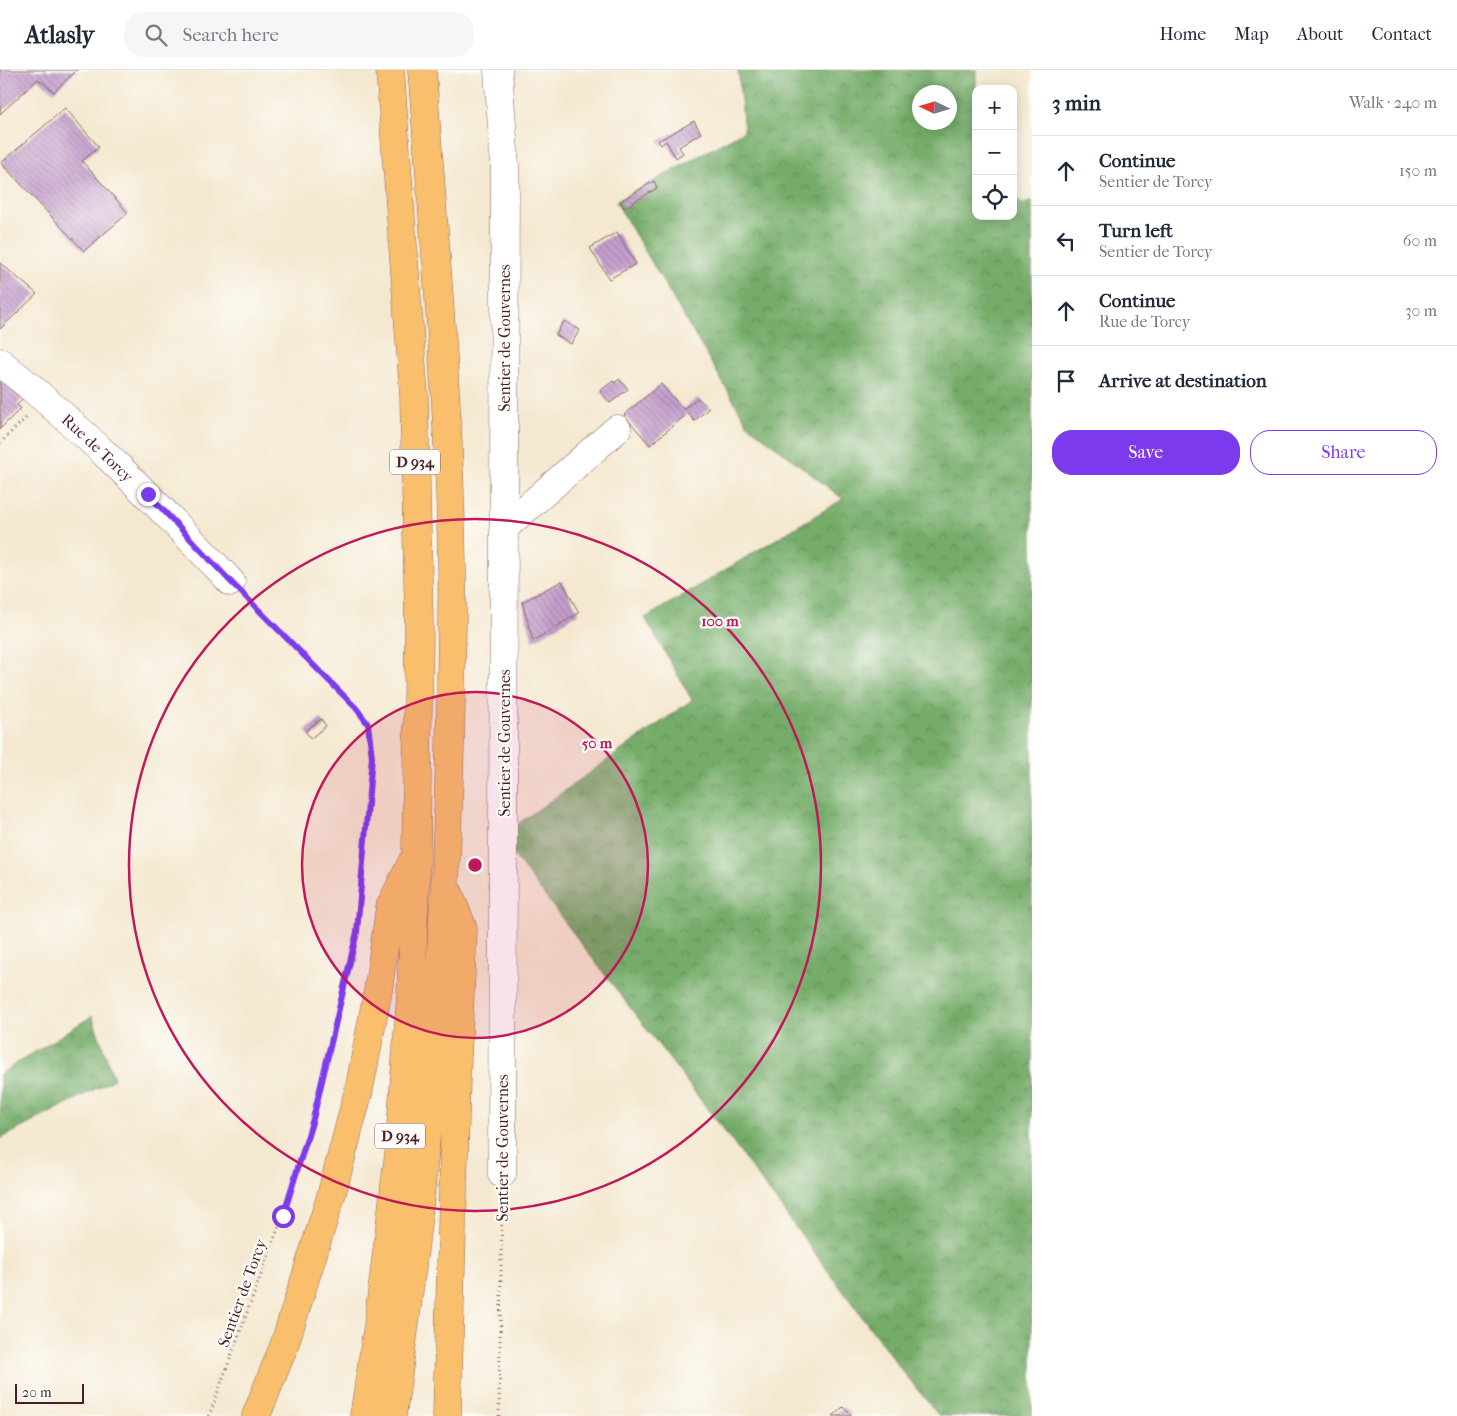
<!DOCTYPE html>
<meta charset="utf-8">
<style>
:root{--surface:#fff;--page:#f6f6f7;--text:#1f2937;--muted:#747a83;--line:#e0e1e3;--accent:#7c3aed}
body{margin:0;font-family:"IM FELL French Canon",serif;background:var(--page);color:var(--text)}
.controls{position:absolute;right:15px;top:15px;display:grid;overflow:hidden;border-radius:10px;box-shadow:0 2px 12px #0003}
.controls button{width:45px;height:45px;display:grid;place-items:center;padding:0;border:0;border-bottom:1px solid var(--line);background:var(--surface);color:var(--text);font:25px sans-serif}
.compass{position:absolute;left:912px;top:15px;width:45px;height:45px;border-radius:50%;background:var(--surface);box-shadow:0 2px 12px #0003;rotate:274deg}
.scale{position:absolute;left:15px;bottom:12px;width:69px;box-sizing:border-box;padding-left:5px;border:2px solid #4a1f2b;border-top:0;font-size:14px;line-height:18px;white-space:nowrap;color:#4a1f2b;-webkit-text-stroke:4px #fdfcf7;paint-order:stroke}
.stop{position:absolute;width:15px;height:15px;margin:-11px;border:4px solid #7c3aed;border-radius:50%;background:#fff}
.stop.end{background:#7c3aed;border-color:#fff;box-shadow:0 1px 5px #0008}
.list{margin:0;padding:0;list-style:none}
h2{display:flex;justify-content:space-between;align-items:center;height:65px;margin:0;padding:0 20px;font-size:21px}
h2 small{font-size:16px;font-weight:400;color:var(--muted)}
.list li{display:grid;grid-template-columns:32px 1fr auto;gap:15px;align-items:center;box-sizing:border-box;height:70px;padding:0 20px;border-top:1px solid var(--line)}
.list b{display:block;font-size:19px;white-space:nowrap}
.list p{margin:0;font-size:16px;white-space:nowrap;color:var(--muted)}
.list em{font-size:16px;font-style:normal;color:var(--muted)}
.actions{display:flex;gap:10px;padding:15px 20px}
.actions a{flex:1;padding:11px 0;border:1px solid var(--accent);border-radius:20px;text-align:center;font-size:18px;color:var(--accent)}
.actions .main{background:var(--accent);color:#fff}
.icon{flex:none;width:28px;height:28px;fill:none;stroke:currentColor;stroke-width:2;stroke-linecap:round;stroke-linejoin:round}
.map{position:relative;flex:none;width:1032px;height:1346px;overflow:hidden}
header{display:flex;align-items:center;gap:30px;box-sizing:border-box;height:70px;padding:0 25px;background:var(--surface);border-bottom:1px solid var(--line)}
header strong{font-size:24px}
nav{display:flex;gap:28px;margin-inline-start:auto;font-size:18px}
.search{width:350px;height:45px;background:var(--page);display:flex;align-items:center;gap:12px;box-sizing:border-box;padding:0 18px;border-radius:20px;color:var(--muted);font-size:19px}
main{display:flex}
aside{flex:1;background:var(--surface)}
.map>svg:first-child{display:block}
.forest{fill:url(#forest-crowns);stroke:#5f664a;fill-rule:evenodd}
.building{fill:url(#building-back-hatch)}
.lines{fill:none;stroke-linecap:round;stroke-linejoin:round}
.minor-casing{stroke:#866565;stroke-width:29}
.highway-casing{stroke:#866565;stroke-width:29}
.path{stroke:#866565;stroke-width:3;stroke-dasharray:1 4;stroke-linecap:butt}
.minor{stroke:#fff;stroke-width:28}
.highway{stroke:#f9bf6d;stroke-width:28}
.route{stroke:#7c3aed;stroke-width:6}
.ring{fill:none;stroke:#c2185b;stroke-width:2.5}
.labels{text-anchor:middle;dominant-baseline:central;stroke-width:4.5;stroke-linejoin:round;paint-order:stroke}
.shield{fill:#fdfcf7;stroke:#806168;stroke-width:1}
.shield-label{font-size:15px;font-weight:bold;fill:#4a1f2b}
.street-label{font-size:16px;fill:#4a1f2b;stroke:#fdfcf7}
.centre{fill:#c2185b;stroke:#fdfcf7;stroke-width:2.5}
.ring-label{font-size:15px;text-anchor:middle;font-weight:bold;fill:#c2185b;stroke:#fdfcf7;stroke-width:4.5;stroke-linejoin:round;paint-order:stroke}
</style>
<header>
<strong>Atlasly</strong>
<div class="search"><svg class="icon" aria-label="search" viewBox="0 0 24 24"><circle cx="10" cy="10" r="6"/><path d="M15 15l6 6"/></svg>Search here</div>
<nav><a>Home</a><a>Map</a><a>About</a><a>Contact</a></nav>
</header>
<main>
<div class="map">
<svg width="1032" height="1346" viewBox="0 0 1032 1346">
<defs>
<pattern id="forest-crowns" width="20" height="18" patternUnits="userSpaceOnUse" patternTransform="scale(1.25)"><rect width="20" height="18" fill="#74ac69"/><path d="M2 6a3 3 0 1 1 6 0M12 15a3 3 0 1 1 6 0" fill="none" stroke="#618b57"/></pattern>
<pattern id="building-back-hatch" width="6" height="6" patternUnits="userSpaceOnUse" patternTransform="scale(1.25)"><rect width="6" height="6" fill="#c49ecc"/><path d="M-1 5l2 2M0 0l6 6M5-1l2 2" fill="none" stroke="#a180a6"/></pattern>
</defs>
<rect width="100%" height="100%" fill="#fdfcf7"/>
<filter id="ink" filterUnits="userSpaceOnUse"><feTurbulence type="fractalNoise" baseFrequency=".02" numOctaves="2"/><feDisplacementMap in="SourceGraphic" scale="10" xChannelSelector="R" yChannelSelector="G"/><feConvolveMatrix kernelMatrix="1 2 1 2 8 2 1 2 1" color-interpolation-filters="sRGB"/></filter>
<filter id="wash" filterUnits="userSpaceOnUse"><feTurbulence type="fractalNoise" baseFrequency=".0096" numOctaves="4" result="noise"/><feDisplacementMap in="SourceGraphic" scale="20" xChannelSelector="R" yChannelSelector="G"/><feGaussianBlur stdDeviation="1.12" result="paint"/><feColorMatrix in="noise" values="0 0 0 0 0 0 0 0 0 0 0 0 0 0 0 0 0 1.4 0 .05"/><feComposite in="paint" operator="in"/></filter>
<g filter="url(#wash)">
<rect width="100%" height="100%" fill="#f4e8d0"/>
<path class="forest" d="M 738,0 L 978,0 L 976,1 L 976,146 L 1013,146 L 1013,125 L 1022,135 L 1032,131 L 1032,1346 L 939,1346 L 900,1298 L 719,1054 L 513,784 L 515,756 L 692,630 L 645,548 L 843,429 L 748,355 L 616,132 L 744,61 ZM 919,22 L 949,22 L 949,52 L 919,52 Z
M 92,946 L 114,1009 L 0,1069 L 0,1004 Z"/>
<g id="blocks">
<path class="building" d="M 0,0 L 77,0 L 54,22 L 38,9 L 0,44 Z
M 65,38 L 99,77 L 82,91 L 128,143 L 84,181 L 1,93 Z
M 694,51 L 701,63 L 679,77 L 683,83 L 676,88 L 666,71 L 661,75 L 658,71 Z
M 654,111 L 657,118 L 624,138 L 620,131 Z
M 617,162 L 636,194 L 609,209 L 590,178 Z
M 0,193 L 37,224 L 0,259 Z
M 564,251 L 580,260 L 571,274 L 556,265 Z
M 0,308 L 24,327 L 17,335 L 21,338 L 0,359 Z
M 619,309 L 628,319 L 610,333 L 600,321 L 613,311 L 615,313 Z
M 661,314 L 683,339 L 698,328 L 709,338 L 694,351 L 688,343 L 650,375 L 624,345 Z
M 562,511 L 579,543 L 533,571 L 522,532 Z
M 321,649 L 326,656 L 311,668 L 305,661 Z
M 843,1337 L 852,1346 L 833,1346 Z"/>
</g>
</g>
<g filter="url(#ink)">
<use href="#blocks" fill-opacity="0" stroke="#866565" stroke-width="1"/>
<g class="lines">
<defs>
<g id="minor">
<path d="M 498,0 L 505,96 L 502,1104"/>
<path id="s1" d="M 0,292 C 85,360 156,432 231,512"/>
<path d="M 505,457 L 617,359"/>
</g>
<path id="highway" d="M 256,1346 L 284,1276 L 331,1126 L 359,1020 L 378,921 L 390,837 L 412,792
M 364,1346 L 378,1255 L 399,1083 L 411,925 L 416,784 L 419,555 L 414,325 L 390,0
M 392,1346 C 427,1109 447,870 451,630 C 451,585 453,539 452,494 C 449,329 434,164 422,0
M 447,1346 L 456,1009 L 463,859 L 449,823"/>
</defs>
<use href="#minor" class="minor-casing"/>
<use href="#highway" class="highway-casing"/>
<path class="path" d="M 0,373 L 28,346
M 209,1346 L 283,1145 L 313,1049 L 357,862 L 372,687 L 368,654 L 356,638 L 248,529
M 499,1346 L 502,1129"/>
<use href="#minor" class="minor"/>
<use href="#highway" class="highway"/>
</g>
</g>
<g class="lines" filter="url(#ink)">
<path class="route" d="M 148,424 L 231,512 L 356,638 L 368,654 L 372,687 L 357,862 L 313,1049 L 283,1146"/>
</g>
<circle cx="475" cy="795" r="173" fill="#c2185b" fill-opacity=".12"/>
<g class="ring">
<circle cx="475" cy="795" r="173"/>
<circle cx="475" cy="795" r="346"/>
</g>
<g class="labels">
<g class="shield">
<rect x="390" y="379.5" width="50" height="25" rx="4"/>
<rect x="375" y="1053.5" width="50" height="25" rx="4"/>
</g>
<g class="shield-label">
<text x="415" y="392">D 934</text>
<text x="400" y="1066">D 934</text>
</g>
<g class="street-label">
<text transform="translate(504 268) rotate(-90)">Sentier de Gouvernes</text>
<text stroke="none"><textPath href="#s1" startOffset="130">Rue de Torcy</textPath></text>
<text transform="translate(504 673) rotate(-90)">Sentier de Gouvernes</text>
<text transform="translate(502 1078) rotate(-90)">Sentier de Gouvernes</text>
<text transform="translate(242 1223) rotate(-70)">Sentier de Torcy</text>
</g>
</g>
<circle cx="475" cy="795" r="8" class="centre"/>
<g class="ring-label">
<text x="720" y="556">100 m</text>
<text x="597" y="678">50 m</text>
</g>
</svg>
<div class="controls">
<button>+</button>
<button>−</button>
<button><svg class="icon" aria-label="locate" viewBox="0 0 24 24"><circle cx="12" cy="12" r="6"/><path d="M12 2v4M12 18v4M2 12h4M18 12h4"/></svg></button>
</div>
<svg class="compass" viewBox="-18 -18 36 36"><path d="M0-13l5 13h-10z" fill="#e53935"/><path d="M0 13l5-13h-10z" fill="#747a83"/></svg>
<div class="scale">20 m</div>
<div class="stop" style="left:283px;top:1146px"></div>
<div class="stop end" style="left:148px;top:424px"></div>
</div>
<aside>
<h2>3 min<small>Walk · 240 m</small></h2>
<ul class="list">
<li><svg class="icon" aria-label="ahead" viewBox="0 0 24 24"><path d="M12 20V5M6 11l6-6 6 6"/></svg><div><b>Continue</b><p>Sentier de Torcy</p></div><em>150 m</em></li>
<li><svg class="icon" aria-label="left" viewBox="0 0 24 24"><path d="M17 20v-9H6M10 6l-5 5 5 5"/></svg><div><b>Turn left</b><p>Sentier de Torcy</p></div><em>60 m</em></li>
<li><svg class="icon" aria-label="ahead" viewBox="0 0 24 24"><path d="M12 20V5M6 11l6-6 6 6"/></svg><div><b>Continue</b><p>Rue de Torcy</p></div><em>30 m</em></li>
<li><svg class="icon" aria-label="arrive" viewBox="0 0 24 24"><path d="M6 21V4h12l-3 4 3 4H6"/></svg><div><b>Arrive at destination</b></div></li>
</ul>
<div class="actions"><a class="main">Save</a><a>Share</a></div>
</aside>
</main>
